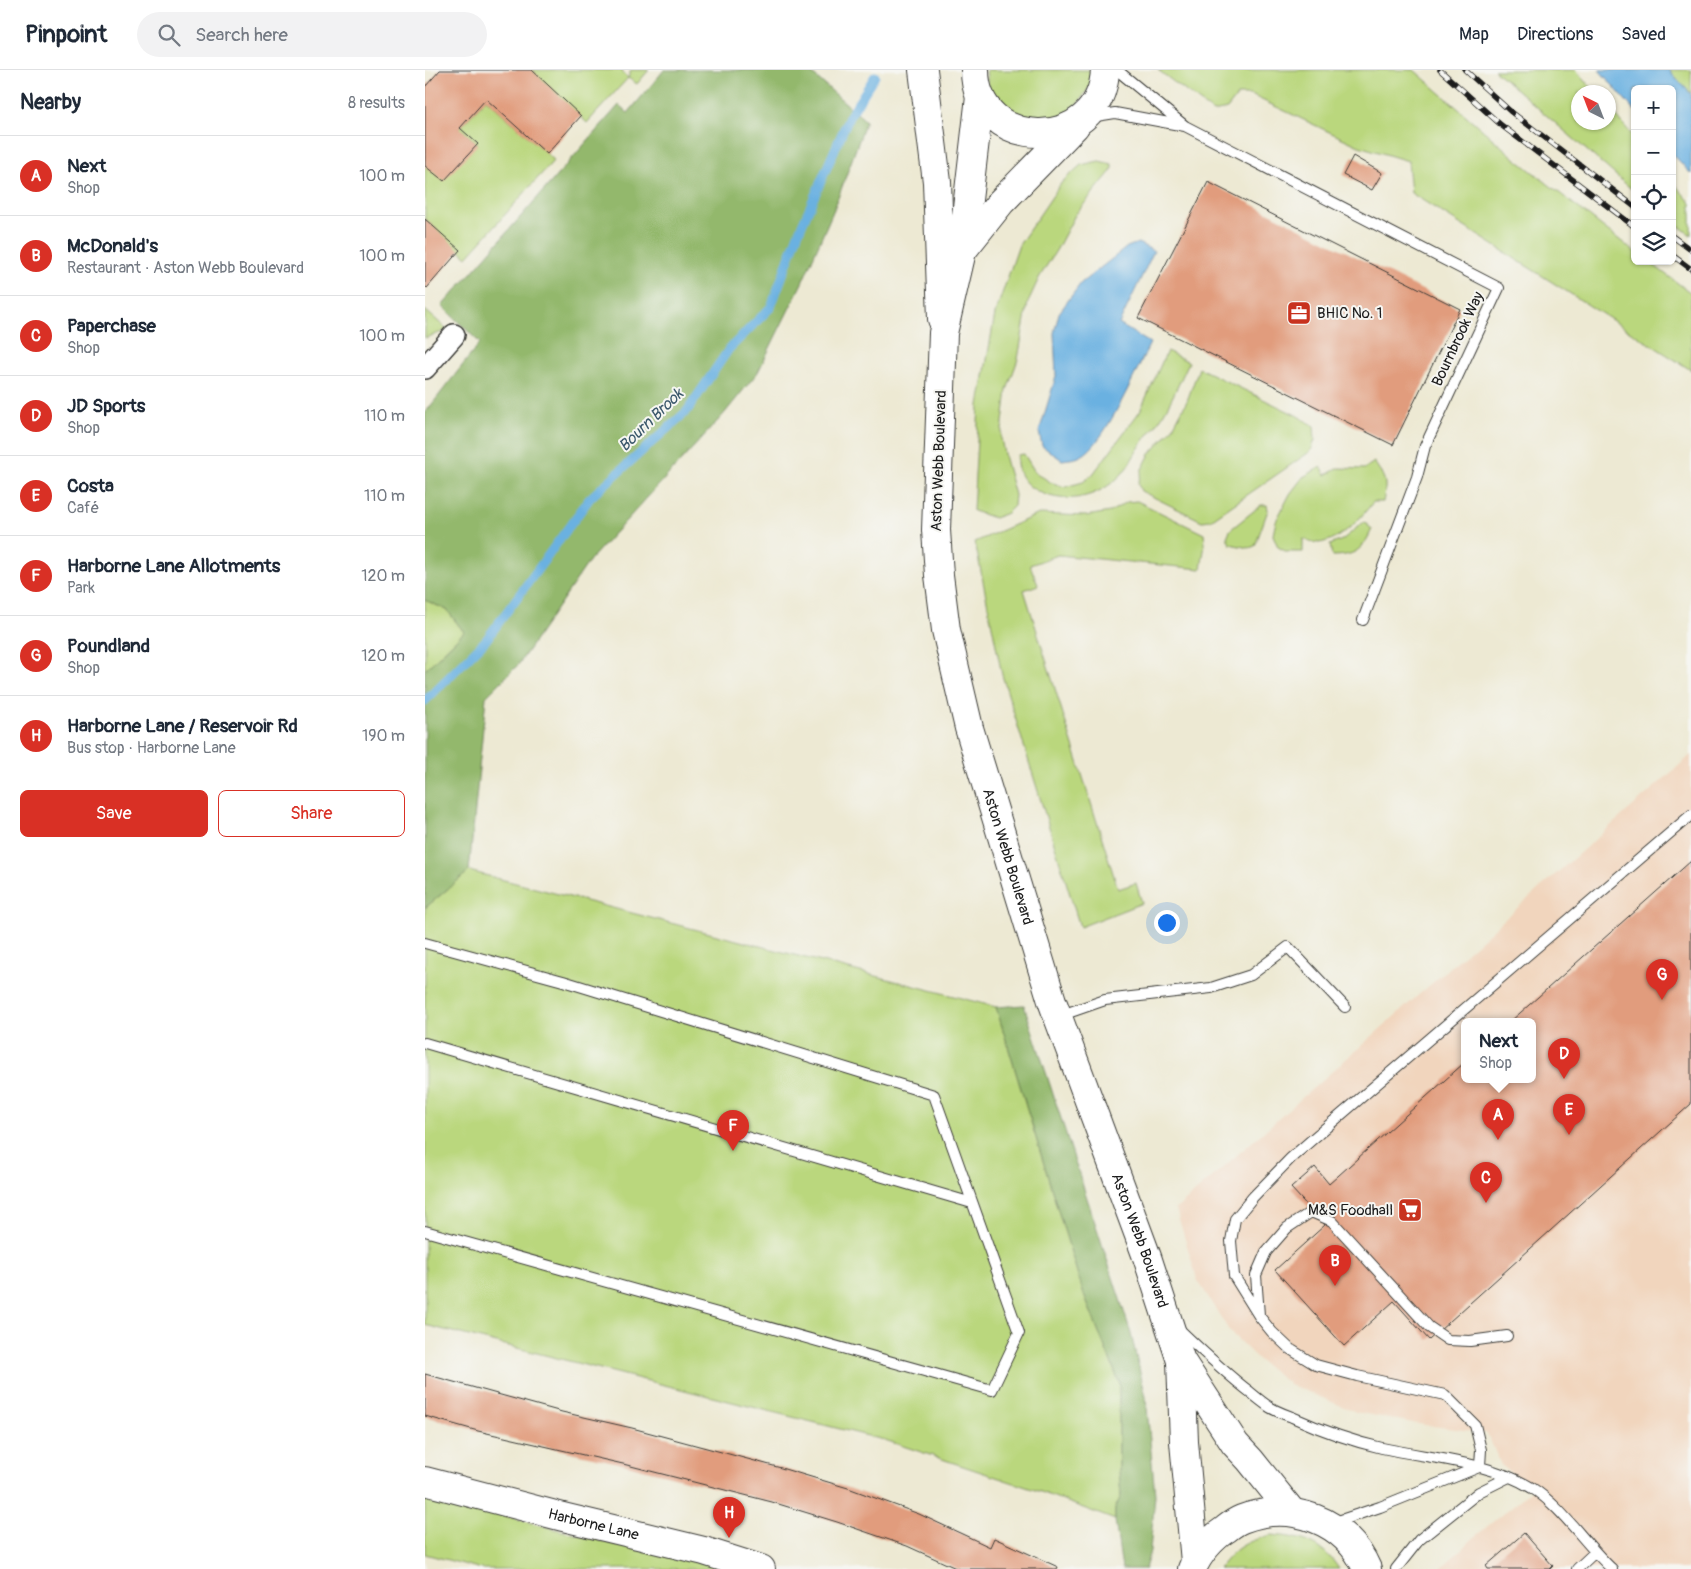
<!DOCTYPE html>
<meta charset="utf-8">
<style>
:root{--surface:#fff;--page:#f2f2f3;--text:#1f2937;--muted:#747a83;--line:#e0e1e3;--accent:#d93025}
body{margin:0;font-family:Pangolin,sans-serif;background:var(--page);color:var(--text)}
.controls{position:absolute;right:15px;top:15px;display:grid;overflow:hidden;border-radius:8px;box-shadow:0 1px 4px #0004}
.controls button{width:45px;height:45px;display:grid;place-items:center;padding:0;border:0;border-bottom:1px solid var(--line);background:var(--surface);color:var(--text);font:25px sans-serif}
.compass{position:absolute;left:1146px;top:15px;width:45px;height:45px;border-radius:50%;background:var(--surface);box-shadow:0 1px 4px #0004;rotate:318deg}
.you{position:absolute;left:741px;top:852px;width:18px;height:18px;margin:-12px;border:4px solid #fff;border-radius:50%;background:#1a73e8;box-shadow:0 0 0 8px #1a73e833}
.badge{display:grid;place-items:center;width:32px;height:32px;border-radius:50%;background:var(--accent);color:#fff;font-size:16px;font-weight:700}
.pin{position:absolute;translate:-50% -41px;filter:drop-shadow(0 1px 2px #0008)}
.pin::after{content:'';position:absolute;top:26px;width:18px;height:15px;background:inherit;clip-path:polygon(0 0,100% 0,50% 100%)}
.popup{position:absolute;left:1036px;top:948px;width:75px;height:65px;box-sizing:border-box;display:grid;place-content:center;border-radius:8px;background:var(--surface);filter:drop-shadow(0 1px 4px #0005);font-size:16px;white-space:nowrap;color:var(--muted)}
.popup b{font-size:19px;color:var(--text)}
.popup::after{content:'';position:absolute;left:50%;top:100%;margin-left:-10px;border:10px solid transparent;border-top-color:var(--surface)}
.list{margin:0;padding:0;list-style:none}
h2{display:flex;justify-content:space-between;align-items:center;height:65px;margin:0;padding:0 20px;font-size:21px}
h2 small{font-size:16px;font-weight:400;color:var(--muted)}
.list li{display:grid;grid-template-columns:32px 1fr auto;gap:15px;align-items:center;box-sizing:border-box;height:80px;padding:0 20px;border-top:1px solid var(--line)}
.list b{display:block;font-size:19px;white-space:nowrap}
.list p{margin:0;font-size:16px;white-space:nowrap;color:var(--muted)}
.list em{font-size:16px;font-style:normal;color:var(--muted)}
.actions{display:flex;gap:10px;padding:15px 20px}
.actions a{flex:1;padding:11px 0;border:1px solid var(--accent);border-radius:8px;text-align:center;font-size:18px;color:var(--accent)}
.actions .main{background:var(--accent);color:#fff}
.icon{flex:none;width:28px;height:28px;fill:none;stroke:currentColor;stroke-width:2;stroke-linecap:round;stroke-linejoin:round}
.map{position:relative;flex:none;width:1266px;height:1499px;overflow:hidden}
header{display:flex;align-items:center;gap:30px;box-sizing:border-box;height:70px;padding:0 25px;background:var(--surface);border-bottom:1px solid var(--line)}
header strong{font-size:24px}
nav{display:flex;gap:28px;margin-inline-start:auto;font-size:18px}
.search{width:350px;height:45px;background:var(--page);display:flex;align-items:center;gap:12px;box-sizing:border-box;padding:0 18px;border-radius:28px;color:var(--muted);font-size:19px}
main{display:flex}
aside{flex:1;background:var(--surface)}
.map>svg:first-child{display:block}
.built{fill:#f1d5bd;fill-rule:evenodd}
.green{fill:#bad77d;stroke:#6b7a4c}
.forest{fill:#93b86c;stroke:#586a44}
.water{fill:#6ab1e1;stroke:#43667e}
.lines{fill:none;stroke-linecap:round;stroke-linejoin:round}
.stream{stroke:#6ab1e1;stroke-width:9}
.building{fill:#e19c7d}
.lane-casing{stroke:#3b3b37;stroke-width:12}
.street-casing{stroke:#3b3b37;stroke-width:24}
.secondary-casing{stroke:#3b3b37;stroke-width:30}
.primary-casing{stroke:#3b3b37;stroke-width:30}
.highway-casing{stroke:#3b3b37;stroke-width:30}
.lane{stroke:#fff;stroke-width:10}
.street{stroke:#fff;stroke-width:21}
.secondary{stroke:#fff;stroke-width:28}
.primary{stroke:#fff;stroke-width:28}
.highway{stroke:#fff;stroke-width:28}
.rail-casing{stroke:#1c1c1c;stroke-width:5.5}
.rail{stroke:#f6f6f2;stroke-width:4;stroke-dasharray:11;stroke-linecap:butt}
.labels{text-anchor:middle;dominant-baseline:central;stroke-width:4;stroke-linejoin:round;paint-order:stroke}
.poi-label{font-size:15px;fill:#1c1c1c;stroke:#f6f6f2;text-anchor:start}
.street-label{font-size:15px;fill:#1c1c1c;stroke:#f6f6f2}
.water-label{font-size:16px;font-style:italic;fill:#3b586b;stroke:#f6f6f2}
</style>
<header>
<strong>Pinpoint</strong>
<div class="search"><svg class="icon" aria-label="search" viewBox="0 0 24 24"><circle cx="10" cy="10" r="6"/><path d="M15 15l6 6"/></svg>Search here</div>
<nav><a>Map</a><a>Directions</a><a>Saved</a></nav>
</header>
<main>
<aside>
<h2>Nearby<small>8 results</small></h2>
<ul class="list">
<li><span class="badge">A</span><div><b>Next</b><p>Shop</p></div><em>100 m</em></li>
<li><span class="badge">B</span><div><b>McDonald's</b><p>Restaurant · Aston Webb Boulevard</p></div><em>100 m</em></li>
<li><span class="badge">C</span><div><b>Paperchase</b><p>Shop</p></div><em>100 m</em></li>
<li><span class="badge">D</span><div><b>JD Sports</b><p>Shop</p></div><em>110 m</em></li>
<li><span class="badge">E</span><div><b>Costa</b><p>Café</p></div><em>110 m</em></li>
<li><span class="badge">F</span><div><b>Harborne Lane Allotments</b><p>Park</p></div><em>120 m</em></li>
<li><span class="badge">G</span><div><b>Poundland</b><p>Shop</p></div><em>120 m</em></li>
<li><span class="badge">H</span><div><b>Harborne Lane / Reservoir Rd</b><p>Bus stop · Harborne Lane</p></div><em>190 m</em></li>
</ul>
<div class="actions"><a class="main">Save</a><a>Share</a></div>
</aside>
<div class="map">
<svg width="1266" height="1499" viewBox="0 0 1266 1499">
<rect width="100%" height="100%" fill="#f6f6f2"/>
<filter id="ink" filterUnits="userSpaceOnUse"><feTurbulence type="fractalNoise" baseFrequency=".02" numOctaves="2"/><feDisplacementMap in="SourceGraphic" scale="10" xChannelSelector="R" yChannelSelector="G"/><feConvolveMatrix kernelMatrix="1 2 1 2 8 2 1 2 1" color-interpolation-filters="sRGB"/></filter>
<filter id="wash" filterUnits="userSpaceOnUse"><feTurbulence type="fractalNoise" baseFrequency=".0096" numOctaves="4" result="noise"/><feDisplacementMap in="SourceGraphic" scale="20" xChannelSelector="R" yChannelSelector="G"/><feGaussianBlur stdDeviation="1.12" result="paint"/><feColorMatrix in="noise" values="0 0 0 0 0 0 0 0 0 0 0 0 0 0 0 0 0 1.4 0 .05"/><feComposite in="paint" operator="in"/></filter>
<g filter="url(#wash)">
<rect width="100%" height="100%" fill="#ede9d3"/>
<path class="built" d="M 1266,685 L 1266,1499 L 1015,1499 L 1053,1464 L 1108,1419 L 1076,1395 L 1062,1363 L 999,1355 L 931,1342 L 864,1314 L 835,1291 L 805,1262 L 772,1209 L 751,1139 ZM 1039,951 L 1107,951 L 1107,1009 L 1039,1009 Z"/>
<path class="green" d="M 107,0 L 198,0 L 197,2 L 203,8 L 206,0 L 224,0 L 212,14 L 203,8 L 162,53 Z
M 561,0 L 669,0 L 669,10 L 646,44 L 608,53 L 573,34 L 563,16 Z
M 733,0 L 989,0 L 1091,89 L 1210,182 L 1210,191 L 1223,191 L 1266,223 L 1266,300 L 986,123 L 983,91 L 934,76 L 826,25 L 813,25 L 802,39 L 788,42 Z
M 1069,0 L 1151,0 L 1170,22 L 1154,22 L 1154,52 L 1184,52 L 1184,38 L 1210,68 L 1210,122 Z
M 1244,0 L 1266,0 L 1266,24 Z
M 61,29 L 129,90 L 42,187 L 0,149 L 0,97 L 53,74 L 35,58 Z
M 674,91 L 687,94 L 687,100 L 650,145 L 632,179 L 614,208 L 603,232 L 593,289 L 582,320 L 576,368 L 580,389 L 590,425 L 589,436 L 582,443 L 570,448 L 548,441 L 554,335 L 570,244 L 594,175 L 637,112 L 656,95 Z
M 1247,111 L 1266,133 L 1266,165 L 1247,151 Z
M 0,240 L 23,260 L 0,268 Z
M 742,281 L 764,292 C 754,313 745,335 732,354 C 728,360 722,365 718,372 C 710,382 705,395 697,404 C 673,429 637,437 607,418 C 597,411 589,398 593,385 L 599,384 L 610,402 L 625,412 L 640,417 L 658,412 L 668,404 L 715,341 Z
M 774,298 L 871,345 L 889,356 L 890,370 L 886,381 L 786,450 L 777,451 L 716,421 L 713,414 L 717,399 L 725,384 L 747,359 L 762,331 Z
M 949,392 C 961,409 962,412 958,432 L 948,432 C 936,448 917,470 894,473 C 889,473 883,470 878,469 L 878,482 L 862,482 L 853,477 L 848,465 L 851,451 L 865,424 L 878,407 L 896,397 L 901,405 L 913,398 L 939,399 Z
M 712,431 L 779,464 L 780,474 L 776,499 L 633,485 L 605,495 L 613,515 L 599,520 L 693,819 L 711,813 L 717,833 L 655,857 L 577,605 L 550,472 L 614,444 L 661,446 L 685,442 L 702,432 Z
M 836,435 L 842,435 L 843,440 L 830,476 L 824,478 L 805,474 L 802,467 L 805,460 Z
M 939,452 L 947,459 C 938,480 930,486 907,486 L 905,475 L 917,470 Z
M 0,530 L 22,540 L 39,562 L 0,600 Z
M 44,801 L 571,937 L 659,1225 L 694,1312 L 694,1400 L 696,1426 L 690,1439 L 690,1450 L 616,1422 L 463,1371 L 0,1255 L 0,838 Z
M 0,1425 L 195,1476 L 284,1493 L 301,1499 L 57,1499 L 0,1484 Z
M 846,1465 C 876,1467 897,1472 914,1499 L 794,1499 C 810,1477 820,1472 846,1465 Z"/>
<path class="forest" d="M 239,0 L 383,0 L 441,51 L 409,139 L 377,213 L 333,302 L 299,344 L 165,490 L 93,595 L 61,627 L 44,801 L 0,838 L 0,600 L 39,562 L 22,540 L 0,530 L 0,343 L 55,273 L 17,236 L 194,35 L 203,43 Z
M 599,935 L 705,1260 L 721,1327 L 730,1425 L 725,1481 L 720,1499 L 697,1499 L 690,1450 L 690,1439 L 696,1426 L 694,1400 L 694,1312 L 659,1225 L 571,937 Z"/>
<path class="water" d="M 1174,0 L 1244,0 L 1266,24 L 1266,104 L 1247,83 L 1247,19 L 1210,19 L 1210,41 Z
M 713,173 L 729,181 L 694,254 L 725,273 C 713,297 679,376 656,386 C 651,389 643,389 637,390 L 617,376 L 614,362 L 631,306 L 629,263 L 634,243 L 656,213 L 702,177 Z"/>
<g class="lines">
<path class="stream" d="M 0,631 L 61,570 L 165,428 L 262,341 L 304,279 L 346,237 L 373,164 L 424,47 L 450,6"/>
</g>
<g id="blocks">
<path class="building" d="M 15,0 L 107,0 L 156,46 L 122,84 L 61,29 L 35,58 L 53,74 L 19,111 L 0,96 L 0,17 Z
M 928,86 L 957,103 L 947,120 L 918,105 Z
M 783,112 L 1035,239 L 968,375 L 713,248 Z
M 0,149 L 35,180 L 2,218 L 0,216 Z
M 1266,791 L 1266,1034 L 1004,1270 L 969,1231 L 919,1276 L 850,1200 L 900,1155 L 866,1118 L 890,1097 L 904,1114 L 1039,993 L 1039,1009 L 1107,1009 L 1107,951 L 1086,951 Z
M 0,1304 L 137,1342 L 207,1358 L 356,1398 L 423,1418 L 494,1444 L 565,1477 L 569,1468 L 633,1497 L 632,1499 L 533,1499 L 482,1476 L 412,1452 L 347,1432 L 198,1394 L 53,1361 L 0,1346 Z
M 1099,1463 L 1128,1496 L 1125,1499 L 1063,1499 L 1061,1496 Z"/>
</g>
</g>
<g filter="url(#ink)">
<use href="#blocks" fill-opacity="0" stroke="#3b3b37" stroke-width="1"/>
<g class="lines">
<defs>
<path id="lane" d="M 665,47 L 690,43 L 760,56 L 692,0
M 760,56 L 1074,218 L 1000,376 L 992,407 L 938,550
M 0,873 L 138,911 L 509,1025 L 594,1263 L 567,1320 L 0,1161
M 634,946 L 680,930 L 786,918 L 826,905 L 863,877 L 920,937
M 0,973 L 547,1133
M 834,1245 L 831,1205 L 841,1182 L 862,1158 L 886,1142 L 907,1151 L 1004,1257 L 1023,1270 L 1045,1271 L 1082,1266
M 754,1259 C 777,1281 800,1303 825,1322 C 831,1327 837,1332 843,1336 C 850,1341 859,1344 867,1347 C 896,1360 926,1371 957,1378 C 1007,1389 1062,1391 1107,1418 C 1137,1437 1160,1474 1187,1499
M 1055,1396 L 1056,1380 L 1050,1355 L 1020,1325 L 932,1306 L 891,1295 L 865,1279 L 847,1262 L 834,1246 L 809,1206 L 806,1171 L 810,1149 L 828,1127 L 866,1088 L 890,1067 L 1266,745
M 907,1453 L 955,1437 L 1054,1397
M 971,1499 L 994,1470 L 1054,1422 L 1084,1407
M 1152,1499 L 1169,1483"/>
<path id="street" d="M 0,298 L 29,265"/>
<path id="secondary" d="M 498,0 L 512,112 L 517,249"/>
<g id="primary">
<path id="s1" d="M 0,1411 L 138,1447 L 279,1481 L 336,1499"/>
</g>
<g id="highway">
<path d="M 550,0 C 550,82 676,86 680,0"/>
<path id="s2" d="M 555,27 L 537,181 L 518,263 L 511,460 L 514,505 L 521,560 L 544,658 L 627,931 L 722,1187 L 756,1291 L 810,1374 L 825,1390 L 866,1441"/>
<path d="M 537,181 L 576,132 L 650,56"/>
<path d="M 756,1291 L 759,1372 L 770,1492"/>
<path d="M 767,1499 C 774,1483 787,1468 801,1459 C 806,1455 812,1451 817,1449 C 866,1430 921,1450 942,1499"/>
</g>
</defs>
<use href="#lane" class="lane-casing"/>
<use href="#street" class="street-casing"/>
<use href="#secondary" class="secondary-casing"/>
<use href="#primary" class="primary-casing"/>
<use href="#highway" class="highway-casing"/>
<use href="#lane" class="lane"/>
<use href="#street" class="street"/>
<use href="#secondary" class="secondary"/>
<use href="#primary" class="primary"/>
<use href="#highway" class="highway"/>
<defs>
<path id="rail" d="M 1015,0 L 1076,55 L 1210,157
M 1040,0 L 1085,41 L 1210,137
M 1247,166 L 1266,180
M 1247,185 L 1266,199"/>
</defs>
<use href="#rail" class="rail-casing"/>
<use href="#rail" class="rail"/>
</g>
</g>
<defs>
<symbol id="office-square" viewBox="-11 -11 22 22"><rect x="-9" y="-9" width="18" height="18" rx="4" fill="#c8321e" stroke="#f6f6f2"/><path d="M-6-3h4V-5.5h4V-3h4V5H-6ZM-1-4.5V-3h2v-1.5ZM-6 0V1H6V0Z" fill="#fff"/></symbol>
<symbol id="supermarket-square" viewBox="-11 -11 22 22"><rect x="-9" y="-9" width="18" height="18" rx="4" fill="#c8321e" stroke="#f6f6f2"/><path d="M-6-5.5h2.5l.6 2H6L4.5 2H-2.5L-4.4-4H-6ZM-1.5 3.2a1.3 1.3 0 1 0 .1 0ZM3 3.2a1.3 1.3 0 1 0 .1 0Z" fill="#fff"/></symbol>
</defs>
<g fill-rule="evenodd">
<use href="#office-square" x="860" y="229" width="28" height="28"/>
<use href="#supermarket-square" x="971" y="1126" width="28" height="28"/>
</g>
<g class="labels">
<g class="poi-label">
<text x="892" y="243">BHIC No. 1</text>
<text x="968" y="1140" text-anchor="end">M&amp;S Foodhall</text>
</g>
<g class="street-label">
<text transform="translate(1033 269) rotate(-65)">Bournbrook Way</text>
<text transform="translate(514 391) rotate(-88)">Aston Webb Boulevard</text>
<text stroke="none"><textPath href="#s2" startOffset="772">Aston Webb Boulevard</textPath></text>
<text stroke="none"><textPath href="#s2" startOffset="1178">Aston Webb Boulevard</textPath></text>
<text stroke="none"><textPath href="#s1" startOffset="174">Harborne Lane</textPath></text>
</g>
<g class="water-label">
<text transform="translate(226 350) rotate(-44)">Bourn Brook</text>
</g>
</g>
</svg>
<div class="controls">
<button>+</button>
<button>−</button>
<button><svg class="icon" aria-label="locate" viewBox="0 0 24 24"><circle cx="12" cy="12" r="6"/><path d="M12 2v4M12 18v4M2 12h4M18 12h4"/></svg></button>
<button><svg class="icon" aria-label="layers" viewBox="0 0 24 24"><path d="M12 4l9 5-9 5-9-5zM3 14l9 5 9-5"/></svg></button>
</div>
<svg class="compass" viewBox="-18 -18 36 36"><path d="M0-13l5 13h-10z" fill="#e53935"/><path d="M0 13l5-13h-10z" fill="#747a83"/></svg>
<div class="you"></div>
<div class="pin badge" style="left:1073px;top:1070px">A</div>
<div class="popup"><b>Next</b>Shop</div>
<div class="pin badge" style="left:910px;top:1216px">B</div>
<div class="pin badge" style="left:1061px;top:1133px">C</div>
<div class="pin badge" style="left:1139px;top:1009px">D</div>
<div class="pin badge" style="left:1144px;top:1065px">E</div>
<div class="pin badge" style="left:308px;top:1081px">F</div>
<div class="pin badge" style="left:1237px;top:930px">G</div>
<div class="pin badge" style="left:304px;top:1468px">H</div>
</div>
</main>
